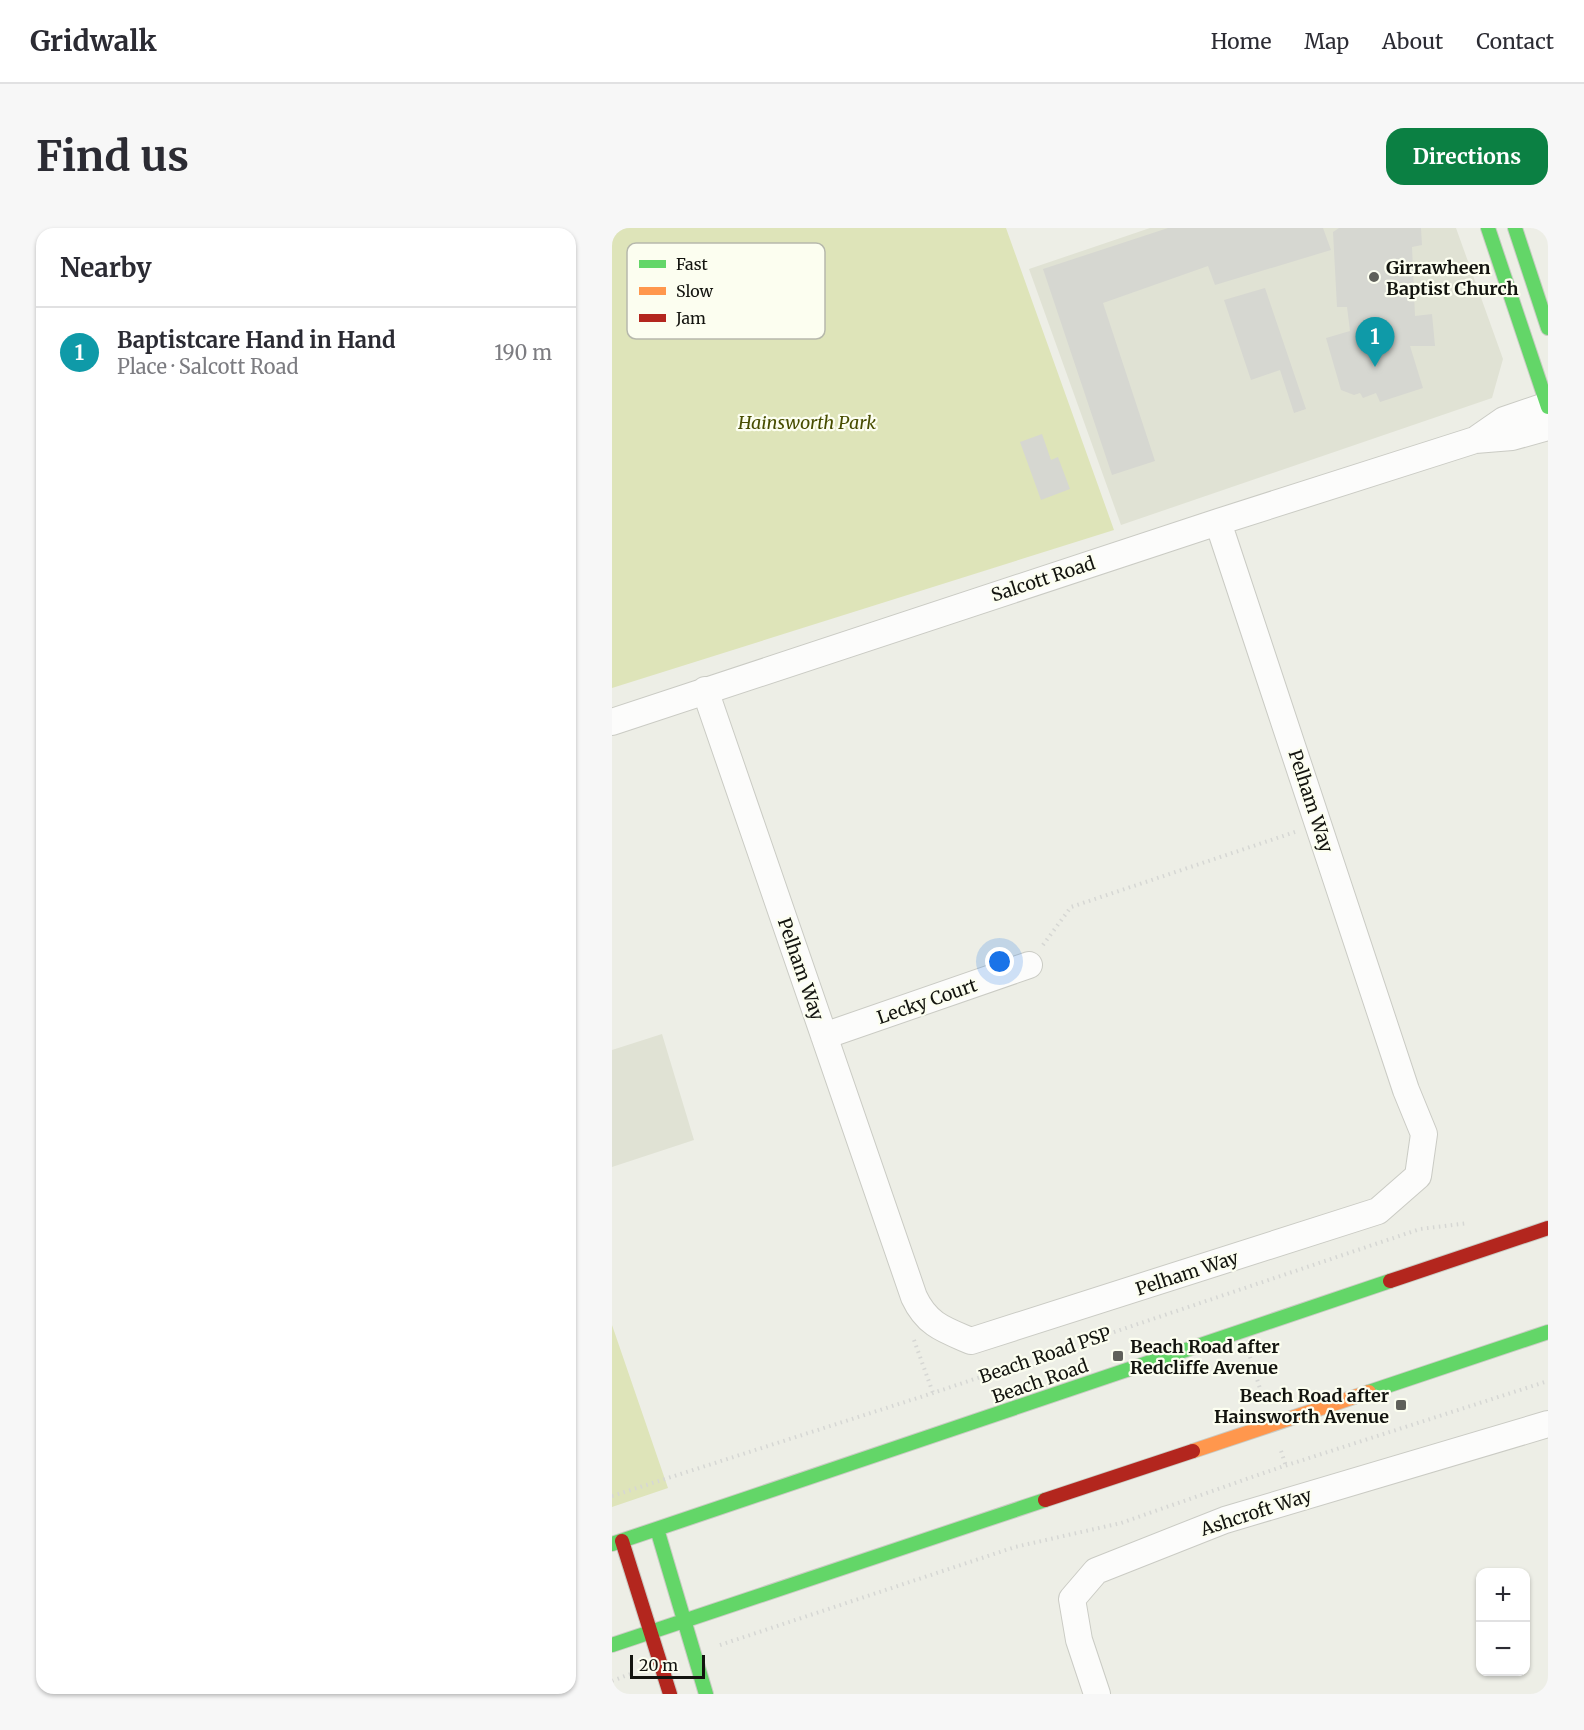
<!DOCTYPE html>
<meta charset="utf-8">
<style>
:root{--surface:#fff;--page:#f7f7f7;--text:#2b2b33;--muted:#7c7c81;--line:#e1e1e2;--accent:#0b8043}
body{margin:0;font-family:Merriweather,serif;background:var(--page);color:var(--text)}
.controls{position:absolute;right:18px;bottom:18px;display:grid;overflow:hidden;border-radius:12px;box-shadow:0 2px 4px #0004}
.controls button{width:54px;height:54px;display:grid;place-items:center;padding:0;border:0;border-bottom:2px solid var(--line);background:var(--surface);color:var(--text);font:30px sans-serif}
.scale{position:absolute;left:18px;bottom:15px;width:75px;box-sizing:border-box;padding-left:6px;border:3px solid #13140f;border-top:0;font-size:16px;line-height:21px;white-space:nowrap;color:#13140f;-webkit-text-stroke:4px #fcfef0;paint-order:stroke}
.you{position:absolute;left:388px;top:734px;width:21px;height:21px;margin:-15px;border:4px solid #fff;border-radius:50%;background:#1a73e8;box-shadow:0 0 0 9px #1a73e833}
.badge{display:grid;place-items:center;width:39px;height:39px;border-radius:50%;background:var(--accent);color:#fff;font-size:20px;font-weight:700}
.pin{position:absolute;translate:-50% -50px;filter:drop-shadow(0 2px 3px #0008)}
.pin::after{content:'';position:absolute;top:32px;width:21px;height:18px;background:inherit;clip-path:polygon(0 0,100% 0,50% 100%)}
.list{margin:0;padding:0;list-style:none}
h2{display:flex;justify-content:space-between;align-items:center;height:78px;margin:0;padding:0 24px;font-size:26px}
h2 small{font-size:20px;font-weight:400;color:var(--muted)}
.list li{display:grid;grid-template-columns:39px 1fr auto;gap:18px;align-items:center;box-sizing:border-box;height:90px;padding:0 24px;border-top:2px solid var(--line)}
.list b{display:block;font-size:22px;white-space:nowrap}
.list p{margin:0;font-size:20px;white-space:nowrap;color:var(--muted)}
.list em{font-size:20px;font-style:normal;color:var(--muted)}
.map{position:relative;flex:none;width:936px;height:1466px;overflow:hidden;border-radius:18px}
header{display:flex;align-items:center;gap:36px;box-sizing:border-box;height:84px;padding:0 30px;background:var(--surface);border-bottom:2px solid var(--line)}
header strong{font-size:28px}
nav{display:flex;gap:33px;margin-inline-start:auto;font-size:21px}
.intro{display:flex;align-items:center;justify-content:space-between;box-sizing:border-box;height:144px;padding:0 36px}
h1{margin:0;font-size:42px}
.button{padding:15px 27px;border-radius:18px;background:var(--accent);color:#fff;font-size:21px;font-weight:700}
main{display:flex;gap:36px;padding:0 36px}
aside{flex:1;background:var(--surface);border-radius:18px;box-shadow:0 2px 4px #0004}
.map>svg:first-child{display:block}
.built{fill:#e0e2d4}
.green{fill:#dee4b9}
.building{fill:#d6d7d1}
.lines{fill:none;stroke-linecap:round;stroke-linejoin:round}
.street-casing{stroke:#cacbc4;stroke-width:28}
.fast-casing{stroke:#cacbc4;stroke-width:16}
.slow-casing{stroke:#cacbc4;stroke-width:16}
.jam-casing{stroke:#cacbc4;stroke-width:16}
.path{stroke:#d6d7d4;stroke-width:4;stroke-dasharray:1.5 4.5;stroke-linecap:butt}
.street{stroke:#fcfcfb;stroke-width:26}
.fast{stroke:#63d668;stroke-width:14}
.slow{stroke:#ff974d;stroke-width:14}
.jam{stroke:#b3261e;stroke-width:14}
.poi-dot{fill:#5f605a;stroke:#fcfef0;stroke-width:2}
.labels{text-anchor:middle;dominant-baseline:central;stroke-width:4.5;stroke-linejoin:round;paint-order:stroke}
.poi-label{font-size:18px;font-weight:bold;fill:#13140f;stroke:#fcfef0;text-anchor:start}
.park-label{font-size:18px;font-style:italic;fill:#474d00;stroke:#fcfef0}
.street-label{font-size:18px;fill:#13140f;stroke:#fcfef0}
.key{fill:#fcfef0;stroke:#b6b8ac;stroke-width:1.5}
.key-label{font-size:16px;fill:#13140f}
</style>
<header>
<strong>Gridwalk</strong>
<nav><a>Home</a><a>Map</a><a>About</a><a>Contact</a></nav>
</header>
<div class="intro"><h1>Find us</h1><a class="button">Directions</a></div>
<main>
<aside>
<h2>Nearby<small></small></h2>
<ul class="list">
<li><span class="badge" style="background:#0f9aa8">1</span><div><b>Baptistcare Hand in Hand</b><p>Place · Salcott Road</p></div><em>190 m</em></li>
</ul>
</aside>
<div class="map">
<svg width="936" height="1466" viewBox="0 0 936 1466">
<rect width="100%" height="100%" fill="#edeee6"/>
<path class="built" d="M 538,0 L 844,0 L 891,131 L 880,170 L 509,297 L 417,41 Z
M 50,806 L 82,912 L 0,939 L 0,822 Z"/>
<path class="green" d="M 0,0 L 394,0 L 502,302 L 0,460 Z
M 0,1097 L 56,1260 L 0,1279 Z"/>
<path class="building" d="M 556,0 L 711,0 L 719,22 L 603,57 L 596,38 L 491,75 L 543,233 L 500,247 L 431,41 Z
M 727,0 L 809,0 L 810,17 L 800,19 L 803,88 L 820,86 L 823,118 L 798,118 L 811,160 L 768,174 L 764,165 L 751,170 L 748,165 L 742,167 L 729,162 L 714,110 L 738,103 L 735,79 L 725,79 L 721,4 Z
M 653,60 L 694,181 L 682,185 L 668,142 L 639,152 L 612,72 Z
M 430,206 L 439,232 L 446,229 L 458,261 L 429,272 L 408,214 Z"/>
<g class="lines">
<defs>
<path id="street" d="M 866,210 L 892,192 L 936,177
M 93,462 L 302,1069 C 315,1097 333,1102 359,1113 L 766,983 L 806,948 L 812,906 L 794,862 L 606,294
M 0,494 L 606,294 L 863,212 L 900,209 L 936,199
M 212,808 L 417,737
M 485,1466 L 467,1412 L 460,1371 L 484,1343 L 613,1292 L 936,1196"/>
<path id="fast" d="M 876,0 L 936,179
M 903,0 L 936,100
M 757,1164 L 936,1104
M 45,1301 L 94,1466
M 0,1316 L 778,1053
M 0,1417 L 433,1272"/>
<path id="slow" d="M 581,1223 L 757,1164"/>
<path id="jam" d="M 778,1053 L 936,1000
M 433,1272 L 581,1223
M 10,1313 L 58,1466"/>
</defs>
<use href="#street" class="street-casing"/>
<use href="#fast" class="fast-casing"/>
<use href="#slow" class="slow-casing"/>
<use href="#jam" class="jam-casing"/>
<path class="path" d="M 431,717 L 459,679 L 683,604
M 302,1112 L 321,1165
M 638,1129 L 651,1170
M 669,1223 L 674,1238
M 0,1268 L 321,1165 L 808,1001 L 856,995
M 108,1417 L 403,1319 L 509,1295 L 666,1240 L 936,1153
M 0,1453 L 21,1445"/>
<use href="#street" class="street"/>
<use href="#fast" class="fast"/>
<use href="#slow" class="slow"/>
<use href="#jam" class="jam"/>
</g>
<g class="poi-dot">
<circle cx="762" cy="49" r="6"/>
<rect x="500" y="1122" width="12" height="12" rx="3"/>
<rect x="783" y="1171" width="12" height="12" rx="3"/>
</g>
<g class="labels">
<g class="poi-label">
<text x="774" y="39">Girrawheen<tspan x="774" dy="21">Baptist Church</tspan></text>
<text x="518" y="1118">Beach Road after<tspan x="518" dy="21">Redcliffe Avenue</tspan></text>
<text x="777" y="1167" text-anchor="end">Beach Road after<tspan x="777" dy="21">Hainsworth Avenue</tspan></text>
</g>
<g class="park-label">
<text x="195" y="194">Hainsworth Park</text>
</g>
<g class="street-label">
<text transform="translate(431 351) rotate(-18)">Salcott Road</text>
<text transform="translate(699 573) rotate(72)">Pelham Way</text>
<text transform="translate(189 741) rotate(71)">Pelham Way</text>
<text transform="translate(315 773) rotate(-19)">Lecky Court</text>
<text transform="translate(575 1045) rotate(-18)">Pelham Way</text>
<text transform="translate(433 1127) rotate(-19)">Beach Road PSP</text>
<text transform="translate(428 1153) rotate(-19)">Beach Road</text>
<text transform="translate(644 1284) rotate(-18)">Ashcroft Way</text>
</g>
</g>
<rect x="15" y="15" width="198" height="96" rx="9" class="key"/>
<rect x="27" y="32" width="27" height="8" fill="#63d668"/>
<rect x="27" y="59" width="27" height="8" fill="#ff974d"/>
<rect x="27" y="86" width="27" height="8" fill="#b3261e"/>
<g class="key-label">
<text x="64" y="42">Fast</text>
<text x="64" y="69">Slow</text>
<text x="64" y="96">Jam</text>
</g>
</svg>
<div class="controls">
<button>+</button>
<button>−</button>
</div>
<div class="scale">20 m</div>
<div class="you"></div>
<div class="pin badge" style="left:763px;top:139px;background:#0f9aa8">1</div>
</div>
</main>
